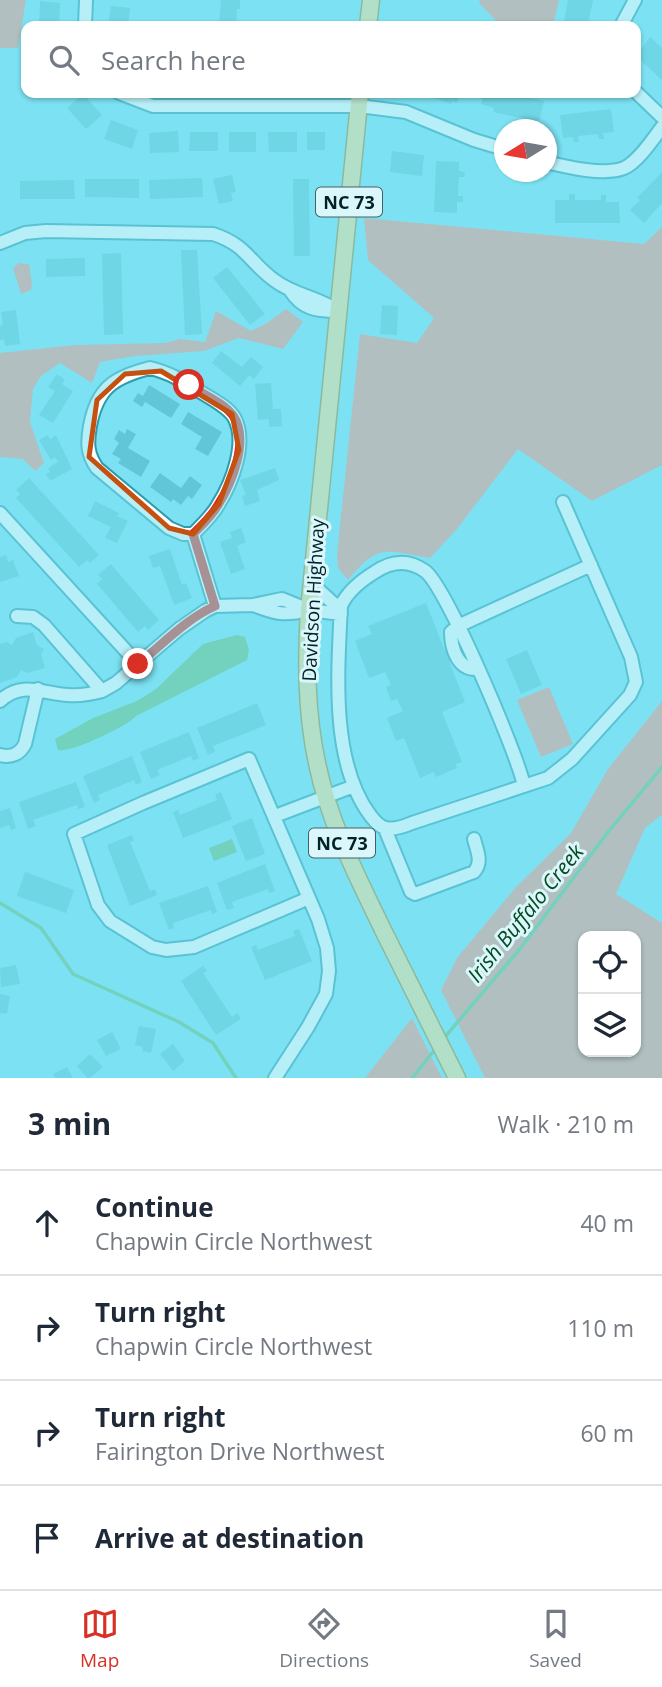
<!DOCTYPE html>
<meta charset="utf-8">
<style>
:root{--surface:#fff;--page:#f6f6f7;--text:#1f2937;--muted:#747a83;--line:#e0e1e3;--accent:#d93025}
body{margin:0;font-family:"Open Sans",sans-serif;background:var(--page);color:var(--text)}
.controls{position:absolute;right:21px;bottom:21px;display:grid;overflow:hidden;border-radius:14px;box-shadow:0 2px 5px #0004}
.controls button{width:63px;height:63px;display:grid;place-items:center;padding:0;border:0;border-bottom:2px solid var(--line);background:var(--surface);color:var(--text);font:35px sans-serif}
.compass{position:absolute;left:494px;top:119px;width:63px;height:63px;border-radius:50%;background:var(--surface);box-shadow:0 2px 5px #0004;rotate:259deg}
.stop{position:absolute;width:21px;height:21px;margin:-16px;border:5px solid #d93025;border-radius:50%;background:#fff}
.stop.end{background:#d93025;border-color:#fff;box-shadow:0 2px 7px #0008}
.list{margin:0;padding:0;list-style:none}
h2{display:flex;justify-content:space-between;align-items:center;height:91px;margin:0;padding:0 28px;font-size:30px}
h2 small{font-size:23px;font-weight:400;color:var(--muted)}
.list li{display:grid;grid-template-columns:46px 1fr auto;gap:21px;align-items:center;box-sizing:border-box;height:105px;padding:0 28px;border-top:2px solid var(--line)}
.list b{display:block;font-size:26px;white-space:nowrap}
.list p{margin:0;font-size:23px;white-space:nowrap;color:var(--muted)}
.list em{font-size:23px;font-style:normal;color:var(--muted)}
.icon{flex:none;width:38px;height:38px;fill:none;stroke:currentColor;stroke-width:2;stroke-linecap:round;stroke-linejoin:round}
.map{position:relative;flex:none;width:662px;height:1078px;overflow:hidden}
.search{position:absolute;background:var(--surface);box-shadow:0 2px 5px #0004;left:21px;right:21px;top:21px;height:77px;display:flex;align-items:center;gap:18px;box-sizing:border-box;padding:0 24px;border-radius:14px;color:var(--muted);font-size:26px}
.sheet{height:511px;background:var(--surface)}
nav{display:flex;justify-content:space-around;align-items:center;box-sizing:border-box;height:98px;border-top:2px solid var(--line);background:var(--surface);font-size:19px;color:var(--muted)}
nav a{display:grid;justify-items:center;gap:4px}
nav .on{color:var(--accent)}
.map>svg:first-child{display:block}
.green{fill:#f19586;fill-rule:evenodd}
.water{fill:#67be7c}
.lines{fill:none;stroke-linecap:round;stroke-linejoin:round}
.stream{stroke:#67be7c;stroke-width:3.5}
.building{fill:#61c7d8}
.minor-casing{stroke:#2f9cad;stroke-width:16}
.major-casing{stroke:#9a8b3d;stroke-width:19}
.minor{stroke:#fff;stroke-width:12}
.major{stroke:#f4db92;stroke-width:16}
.route{stroke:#d93025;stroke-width:9}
.marked{fill:none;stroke:#c55110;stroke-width:5;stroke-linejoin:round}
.labels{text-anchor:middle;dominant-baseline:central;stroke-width:6;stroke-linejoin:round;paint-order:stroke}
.shield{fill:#dbf7fc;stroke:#426267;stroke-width:2}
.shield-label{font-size:18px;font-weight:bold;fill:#012227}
.street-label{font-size:19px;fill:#012227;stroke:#dbf7fc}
.water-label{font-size:21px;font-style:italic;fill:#064a20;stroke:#dbf7fc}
</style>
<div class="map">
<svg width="662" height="1078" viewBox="0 0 662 1078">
<rect width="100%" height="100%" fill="#7ce2f3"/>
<path class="green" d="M 0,0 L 26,0 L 18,48 L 0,48 Z
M 479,0 L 559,0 L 553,26 L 501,26 L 480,4 Z
M 364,218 L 644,244 L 662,227 L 662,465 L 592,501 L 518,449 L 457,529 L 430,558 C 386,551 379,542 348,580 L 338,568 L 337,554 L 360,334 L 417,343 L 434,318 L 368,260 Z
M 19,263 L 29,264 L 32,284 L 31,290 L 21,294 L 13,268 Z
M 286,309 L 303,322 L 283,349 L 239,338 L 204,351 L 135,356 L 100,362 L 92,383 L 60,363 L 41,376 L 33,389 L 30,422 L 44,463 L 35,471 L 23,459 L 0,457 L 0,353 L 75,345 L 165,343 L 180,339 L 205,342 L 216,311 L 251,331 L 267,323 Z
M 549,687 L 573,744 L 541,757 L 517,700 Z
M 662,701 L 662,815 L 645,828 L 616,894 L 662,923 L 662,1078 L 485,1078 L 441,990 L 457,958 L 516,887 L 571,833 L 608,769 ZM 583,936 L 636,936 L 636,1052 L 583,1052 Z
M 412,1018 L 442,1078 L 365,1078 Z"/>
<path class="water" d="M 237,635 L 245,637 L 249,650 L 247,660 L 136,716 C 128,726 71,753 58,750 L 55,739 L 93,718 L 137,701 L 156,689 L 203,644 Z
M 232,839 L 237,852 L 214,861 L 209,848 Z"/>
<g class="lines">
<path class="stream" d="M 0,903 L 41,928 L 73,974 L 179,1022 L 213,1043 L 236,1078
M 444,1038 L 519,950 L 608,832 L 662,767
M 412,1078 L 437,1047"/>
</g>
<path class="building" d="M 221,0 L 240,0 L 240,9 L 237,9 L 236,26 L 219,24 Z
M 568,0 L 593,0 L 588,24 L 563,26 Z
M 40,1 L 60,3 L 59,26 L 39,26 Z
M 111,6 L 130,8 L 128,26 L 108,26 Z
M 650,37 L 662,48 L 662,80 L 636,56 Z
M 421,93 L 461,93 L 457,103 L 452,101 L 451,104 Z
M 484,93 L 512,93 L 544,101 L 539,122 L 493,112 L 494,108 L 481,104 Z
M 83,94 L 102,115 L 86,129 L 67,108 Z
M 611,109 L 614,132 L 603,133 L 604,139 L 599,139 L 598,134 L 578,136 L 579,142 L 574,142 L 573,137 L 563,138 L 560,115 Z
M 111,120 L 138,130 L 132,149 L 104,139 Z
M 178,131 L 179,152 L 150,153 L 149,133 Z
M 190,132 L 218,132 L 218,151 L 189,151 Z
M 229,132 L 256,132 L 256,152 L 229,152 Z
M 268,132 L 297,132 L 297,152 L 269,152 Z
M 307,132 L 325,132 L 325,150 L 307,150 Z
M 392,151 L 424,155 L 422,176 L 390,172 Z
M 436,161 L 459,162 L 459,171 L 465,172 L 464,177 L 459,177 L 458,196 L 463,196 L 463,202 L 457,202 L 457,213 L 434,212 Z
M 662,172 L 662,203 L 644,223 L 630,210 L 640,200 L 637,198 Z
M 232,175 L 236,192 L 231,193 L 233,201 L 219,204 L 213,179 Z
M 202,178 L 203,197 L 150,199 L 149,180 Z
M 85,179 L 139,179 L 139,198 L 85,197 Z
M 293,179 L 309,179 L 310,256 L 294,256 Z
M 74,180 L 75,199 L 20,199 L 20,181 Z
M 569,194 L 575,194 L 575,200 L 601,200 L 601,195 L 606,195 L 606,202 L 619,202 L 620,223 L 555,223 L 555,200 L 569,200 Z
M 181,250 L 197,250 L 202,334 L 185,335 Z
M 121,253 L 123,334 L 104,335 L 102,254 Z
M 85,258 L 85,276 L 46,277 L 46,259 Z
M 227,267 L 265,314 L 250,325 L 213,278 Z
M 382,305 L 398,306 L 397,335 L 380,334 Z
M 16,310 L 20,344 L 5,346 L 4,339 L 0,340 L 0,326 L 3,325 L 1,312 Z
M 221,351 L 242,367 L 251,357 L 263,367 L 254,379 L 249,375 L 240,386 L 212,363 Z
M 57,374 L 65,380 L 62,384 L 73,391 L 53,423 L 39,415 L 55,391 L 48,387 Z
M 271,383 L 273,409 L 281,409 L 282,426 L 269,427 L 269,419 L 258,420 L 255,384 Z
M 149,385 L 180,404 L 171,418 L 145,402 L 142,407 L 133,401 L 138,393 L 143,396 Z
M 188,412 L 222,432 L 208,456 L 195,449 L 202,437 L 181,424 Z
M 127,429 L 136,434 L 128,448 L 150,461 L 141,477 L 118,463 L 121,459 L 112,454 L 119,443 L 114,439 L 119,430 L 125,434 Z
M 48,435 L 50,439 L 56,435 L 72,469 L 50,481 L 46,474 L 50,472 L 48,468 L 58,462 L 55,457 L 51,460 L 39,440 Z
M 275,468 L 279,480 L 257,490 L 260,501 L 245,506 L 242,496 L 246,495 L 240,480 Z
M 160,473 L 181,488 L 190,476 L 202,485 L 192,499 L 188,496 L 181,505 L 173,499 L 171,502 L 150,487 Z
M 29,478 L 99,555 L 90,563 L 87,560 L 79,567 L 16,498 L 20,494 L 16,490 Z
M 95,501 L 119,513 L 117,516 L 128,521 L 117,543 L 105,538 L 111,527 L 88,516 Z
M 241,528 L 246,542 L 237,546 L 245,569 L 231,574 L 220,542 L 232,538 L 230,532 Z
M 170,549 L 182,585 L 186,583 L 192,598 L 174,605 L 160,566 L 153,568 L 149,556 Z
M 6,555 L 8,562 L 13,560 L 19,576 L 0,582 L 0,557 Z
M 111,564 L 159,620 L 148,630 L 145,626 L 138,632 L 97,584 L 102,579 L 98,575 Z
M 426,603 L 444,649 L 455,644 L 461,656 L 449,661 L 465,702 L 442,712 L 462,762 L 455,764 L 457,768 L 436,777 L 434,772 L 420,778 L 404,738 L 396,741 L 387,718 L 403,711 L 397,699 L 391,701 L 386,687 L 391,685 L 385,672 L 369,678 L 355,641 L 372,634 L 368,626 Z
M 33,632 L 37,645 L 44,649 L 41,654 L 45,668 L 27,673 L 21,670 L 17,677 L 0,683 L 0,644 L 7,642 L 12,645 L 16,638 Z
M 527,650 L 542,685 L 521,694 L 506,659 Z
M 257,703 L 266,725 L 213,746 L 215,752 L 208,755 L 197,728 Z
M 189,732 L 199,758 L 193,761 L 191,756 L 157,770 L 160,775 L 151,779 L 140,752 Z
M 132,756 L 142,782 L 136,785 L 134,780 L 98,795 L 100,800 L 94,803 L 83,776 Z
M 76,782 L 85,807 L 78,809 L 77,805 L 33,820 L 36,826 L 28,829 L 19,802 Z
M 221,792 L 232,819 L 183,838 L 173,812 L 178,810 L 180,815 L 217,800 L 215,794 Z
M 10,808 L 16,828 L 11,830 L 9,825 L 0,828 L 0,811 Z
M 252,818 L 265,854 L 246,861 L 232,826 Z
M 132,835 L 134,841 L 130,842 L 150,891 L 155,889 L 157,895 L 130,906 L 107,845 Z
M 265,864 L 275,891 L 269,893 L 268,889 L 232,902 L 234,908 L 227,910 L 217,883 Z
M 25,872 L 74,890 L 66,913 L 17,896 Z
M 208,886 L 217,912 L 212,914 L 211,910 L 173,923 L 174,928 L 169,930 L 159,903 Z
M 299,929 L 312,961 L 265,980 L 251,947 L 256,945 L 258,950 L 295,936 L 293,931 Z
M 16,965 L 20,984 L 1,987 L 0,968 Z
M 203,966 L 207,971 L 203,973 L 232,1017 L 237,1013 L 241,1019 L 216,1035 L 181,981 Z
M 0,994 L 10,996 L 7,1014 L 0,1013 Z
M 139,1026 L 156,1029 L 151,1053 L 142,1051 L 143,1047 L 135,1045 Z
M 112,1032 L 121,1049 L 106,1056 L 97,1040 Z
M 173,1044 L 185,1061 L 173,1071 L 160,1054 Z
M 90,1054 L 103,1067 L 90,1078 L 87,1078 L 77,1066 Z
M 67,1067 L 73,1078 L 55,1078 L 53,1074 Z"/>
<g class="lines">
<defs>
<path id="minor" d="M 85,26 L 86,0
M 621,26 L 635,0
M 636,92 L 662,117
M 119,93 L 153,106 L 359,106 L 406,112 L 474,140 L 504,149
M 546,162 C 567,167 604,176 624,168 C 638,162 653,139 662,127
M 0,243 L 25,233 L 46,231 L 213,234 C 247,245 249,262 274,280 C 293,295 318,297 338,311
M 290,290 C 302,309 316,311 337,311
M 150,368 C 168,372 183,381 199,391 C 210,398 227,406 234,417 C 248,442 232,483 218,505 C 212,516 202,525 193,534 L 183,534 L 169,528 L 97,468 C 87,454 87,443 90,426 C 97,388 114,377 150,368 Z
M 0,513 L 138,664 L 179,629 L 205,611 L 215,606 L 253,605 L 282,599 L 309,610 L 341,614
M 193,534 L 215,606
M 311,583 L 333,603 L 341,606
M 253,605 C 277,614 284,616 309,610
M 17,616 L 33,617 L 44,625 L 102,691 L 116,683 L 138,664
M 477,669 C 458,670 451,649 451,632 L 458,626 L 591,565
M 0,701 C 22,680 43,694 68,695 C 80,696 91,694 102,691
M 0,755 C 11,758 20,754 25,744 L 38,689
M 524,786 C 518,755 446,586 425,571 C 408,559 391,561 375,572 C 362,580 347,592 341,606 C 338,670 330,761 370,815 C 374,820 379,827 386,828 C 394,830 405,826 412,823 L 548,778 L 572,759 L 630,695 L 636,682 L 631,657 L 563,502
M 275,816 L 354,786
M 385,829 L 411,892 L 415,894 L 474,872 C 483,862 477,851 474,839
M 275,1078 L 308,1027 L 326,994 L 329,971 L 327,948 L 318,919 L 249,759 L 143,803 L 74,834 L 98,905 L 110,921 L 152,947 L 166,950 L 194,947 L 309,898"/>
<path id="major" d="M 368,26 L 371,0
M 360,93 L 309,610 C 306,661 306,712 317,763 C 329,822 357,876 383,930 C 408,979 432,1029 457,1078"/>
</defs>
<use href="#minor" class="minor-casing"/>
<use href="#major" class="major-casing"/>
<use href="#minor" class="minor"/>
<use href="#major" class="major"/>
</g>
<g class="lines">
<path class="route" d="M 138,664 C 163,644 186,619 215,606 L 193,534 C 202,525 212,516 218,505 C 232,483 249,441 234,417 C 225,403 202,394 189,385"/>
</g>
<path d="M0 0H662V1078H0ZM 161,371 L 232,414 L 239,450 L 219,504 L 193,534 L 169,528 L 89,457 L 97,400 L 125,374 Z" fill="#7ce2f3" fill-opacity=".55" fill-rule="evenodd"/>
<path class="marked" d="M 161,371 L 232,414 L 239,450 L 219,504 L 193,534 L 169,528 L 89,457 L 97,400 L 125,374 Z"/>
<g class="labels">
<g class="shield">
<rect x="316" y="187.5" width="66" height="29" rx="5"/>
<rect x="309" y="828.5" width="66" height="29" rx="5"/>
</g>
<g class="shield-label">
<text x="349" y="202">NC 73</text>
<text x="342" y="843">NC 73</text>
</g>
<g class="street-label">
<text transform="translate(313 600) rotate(-87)">Davidson Highway</text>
</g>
<g class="water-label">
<text transform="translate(525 913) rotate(-51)">Irish Buffalo Creek</text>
</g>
</g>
</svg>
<div class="controls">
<button><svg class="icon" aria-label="locate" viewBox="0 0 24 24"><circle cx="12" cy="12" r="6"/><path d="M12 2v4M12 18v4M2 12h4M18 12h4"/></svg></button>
<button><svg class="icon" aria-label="layers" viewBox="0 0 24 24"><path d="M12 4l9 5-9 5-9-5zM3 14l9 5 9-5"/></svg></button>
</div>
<svg class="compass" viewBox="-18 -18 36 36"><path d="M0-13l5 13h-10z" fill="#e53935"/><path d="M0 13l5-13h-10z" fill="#747a83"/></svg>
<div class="stop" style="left:189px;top:385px"></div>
<div class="stop end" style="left:138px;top:664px"></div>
<div class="search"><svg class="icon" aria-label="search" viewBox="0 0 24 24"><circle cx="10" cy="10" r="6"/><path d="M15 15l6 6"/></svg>Search here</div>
</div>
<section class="sheet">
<h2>3 min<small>Walk · 210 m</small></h2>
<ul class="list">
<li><svg class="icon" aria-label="ahead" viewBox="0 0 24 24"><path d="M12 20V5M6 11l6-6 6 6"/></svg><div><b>Continue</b><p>Chapwin Circle Northwest</p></div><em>40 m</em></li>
<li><svg class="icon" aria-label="right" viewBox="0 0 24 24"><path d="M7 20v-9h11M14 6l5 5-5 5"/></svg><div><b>Turn right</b><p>Chapwin Circle Northwest</p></div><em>110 m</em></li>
<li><svg class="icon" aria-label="right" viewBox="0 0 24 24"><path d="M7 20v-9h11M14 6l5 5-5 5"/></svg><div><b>Turn right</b><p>Fairington Drive Northwest</p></div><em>60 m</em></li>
<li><svg class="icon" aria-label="arrive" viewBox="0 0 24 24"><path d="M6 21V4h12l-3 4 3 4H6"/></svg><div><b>Arrive at destination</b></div></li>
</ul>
</section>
<nav>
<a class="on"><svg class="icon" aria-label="map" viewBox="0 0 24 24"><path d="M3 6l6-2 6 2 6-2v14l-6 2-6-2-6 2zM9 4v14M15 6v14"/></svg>Map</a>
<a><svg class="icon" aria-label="directions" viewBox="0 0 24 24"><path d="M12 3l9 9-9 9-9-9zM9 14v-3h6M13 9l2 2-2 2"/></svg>Directions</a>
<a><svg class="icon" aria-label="saved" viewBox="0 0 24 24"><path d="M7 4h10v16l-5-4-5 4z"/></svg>Saved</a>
</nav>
